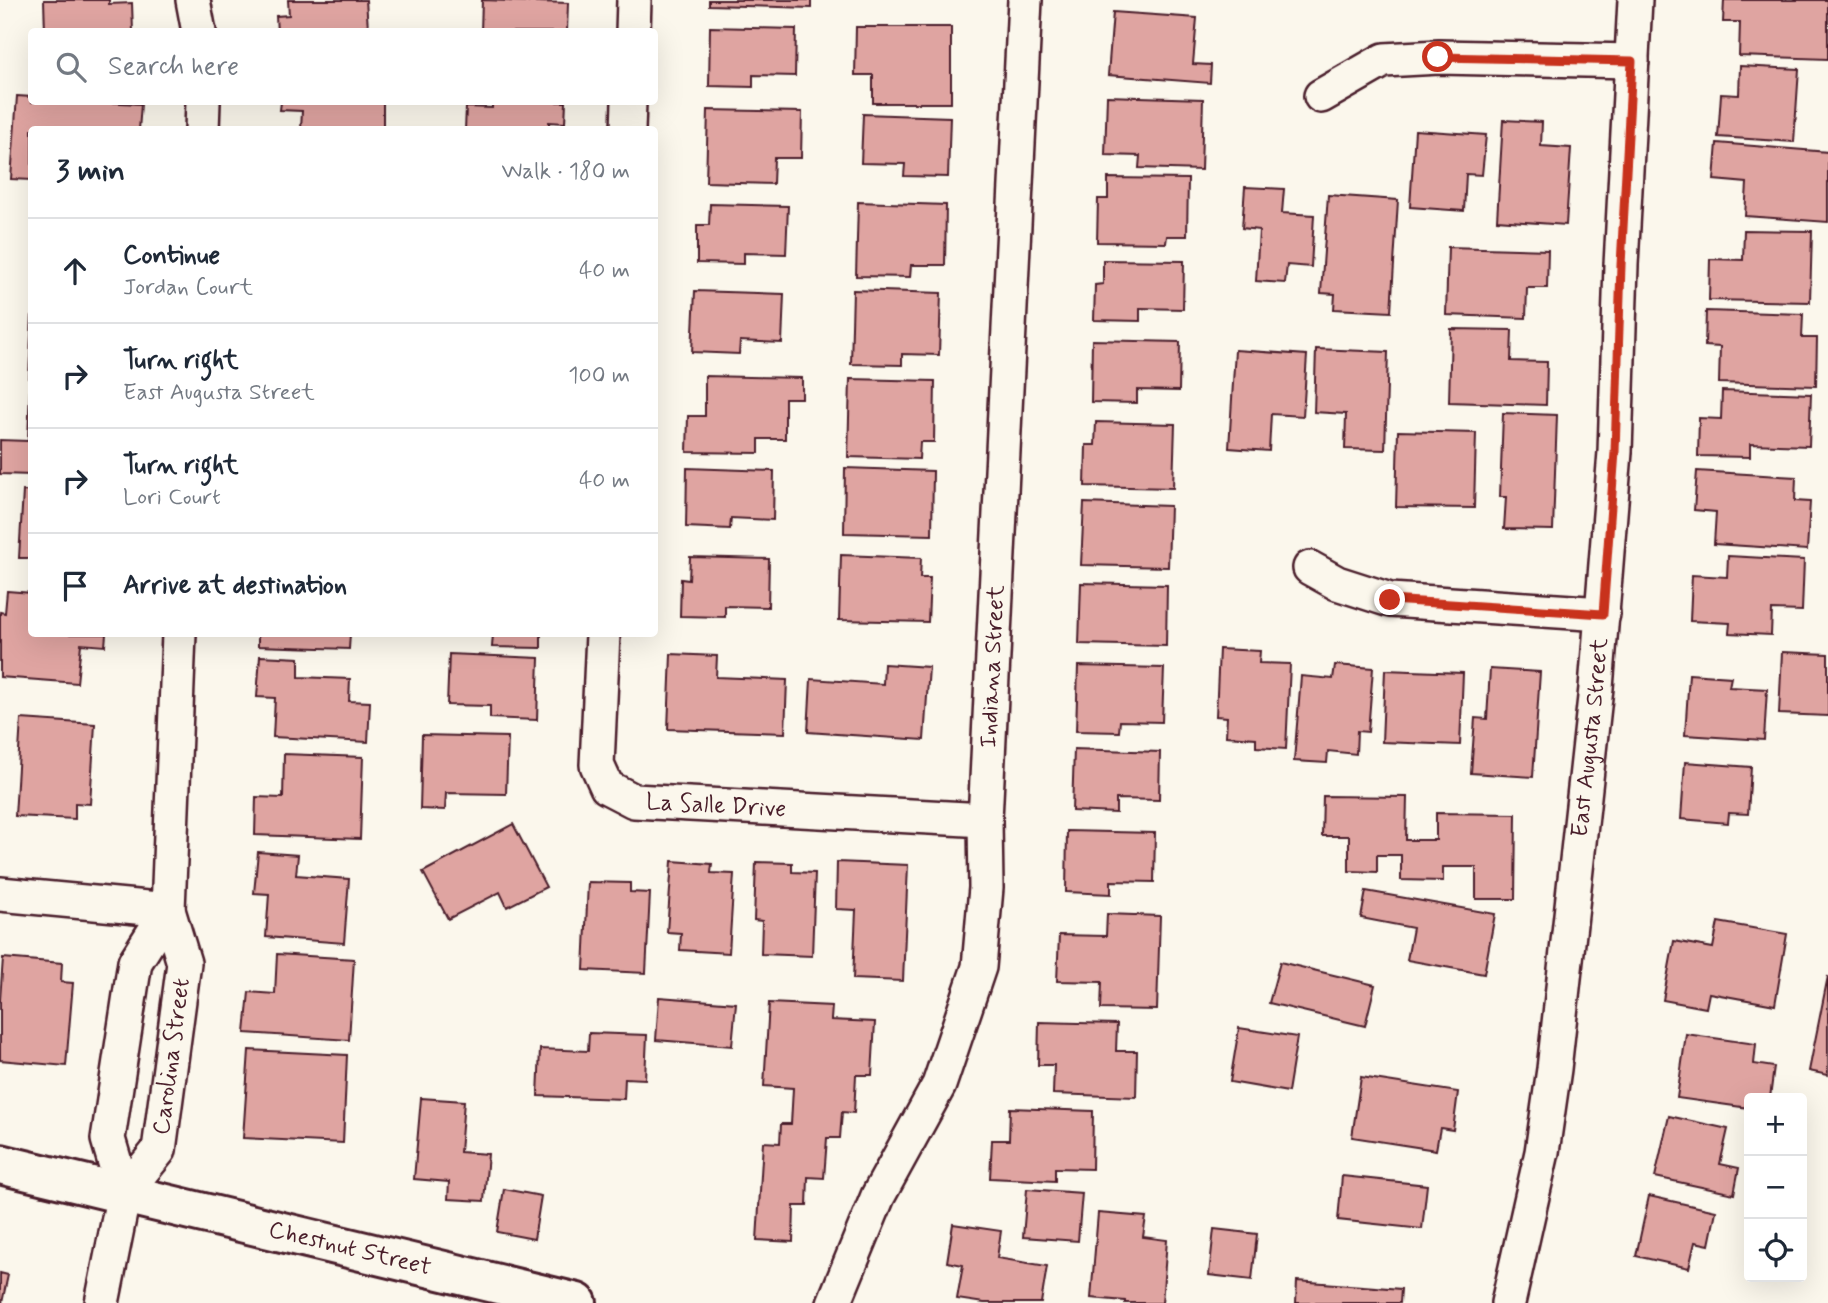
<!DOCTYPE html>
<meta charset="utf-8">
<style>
:root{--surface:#fff;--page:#f6f6f7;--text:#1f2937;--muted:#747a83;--line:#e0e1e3}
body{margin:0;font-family:Mynerve,sans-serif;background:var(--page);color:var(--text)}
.controls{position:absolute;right:21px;bottom:21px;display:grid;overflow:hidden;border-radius:7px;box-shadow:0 7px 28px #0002}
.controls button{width:63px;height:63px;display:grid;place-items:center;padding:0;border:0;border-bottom:2px solid var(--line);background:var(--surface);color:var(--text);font:35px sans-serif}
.stop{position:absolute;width:21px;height:21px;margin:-16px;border:5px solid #c8321e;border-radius:50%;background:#fff}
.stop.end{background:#c8321e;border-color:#fff;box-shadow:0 2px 7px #0008}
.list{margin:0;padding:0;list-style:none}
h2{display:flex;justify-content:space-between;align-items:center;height:91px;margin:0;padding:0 28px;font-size:30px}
h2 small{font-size:23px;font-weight:400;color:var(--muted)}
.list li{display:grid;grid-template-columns:46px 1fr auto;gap:21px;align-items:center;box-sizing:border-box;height:105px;padding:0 28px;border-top:2px solid var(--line)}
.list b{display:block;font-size:26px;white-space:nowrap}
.list p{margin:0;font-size:23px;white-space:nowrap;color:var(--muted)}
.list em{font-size:23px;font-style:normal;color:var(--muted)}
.icon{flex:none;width:38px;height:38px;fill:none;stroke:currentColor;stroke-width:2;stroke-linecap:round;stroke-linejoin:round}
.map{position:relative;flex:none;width:1828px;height:1303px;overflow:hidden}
.search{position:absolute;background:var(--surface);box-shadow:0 7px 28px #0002;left:28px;top:28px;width:630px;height:77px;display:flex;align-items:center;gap:18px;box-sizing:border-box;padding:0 24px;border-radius:7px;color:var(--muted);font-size:26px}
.panel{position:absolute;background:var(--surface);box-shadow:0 7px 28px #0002;left:28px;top:126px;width:630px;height:511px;border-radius:7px}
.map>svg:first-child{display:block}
.building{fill:#dfa4a1;stroke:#4a1f2b;stroke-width:2}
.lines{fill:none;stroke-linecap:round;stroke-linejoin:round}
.street-casing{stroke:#4a1f2b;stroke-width:38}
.secondary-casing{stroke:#4a1f2b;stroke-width:44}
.street{stroke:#fbf7ec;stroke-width:33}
.secondary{stroke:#fbf7ec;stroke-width:38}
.route{stroke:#c8321e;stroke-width:9}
.labels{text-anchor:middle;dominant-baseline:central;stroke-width:5;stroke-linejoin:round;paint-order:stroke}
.street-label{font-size:24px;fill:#4a1f2b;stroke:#fbf7ec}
</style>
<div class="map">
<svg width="1828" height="1303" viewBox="0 0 1828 1303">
<rect width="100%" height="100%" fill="#fbf7ec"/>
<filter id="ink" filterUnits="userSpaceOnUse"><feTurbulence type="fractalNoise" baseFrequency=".0143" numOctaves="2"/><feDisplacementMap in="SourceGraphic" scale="14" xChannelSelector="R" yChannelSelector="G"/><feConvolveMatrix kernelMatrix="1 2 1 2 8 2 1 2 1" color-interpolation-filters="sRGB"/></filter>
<g filter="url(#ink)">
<path class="building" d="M 44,0 L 109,0 L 109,4 L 132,3 L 133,32 L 45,32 Z
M 288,0 L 366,0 L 368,28 L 320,32 L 277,32 L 276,16 L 289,15 Z
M 482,0 L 568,3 L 567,32 L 481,32 Z
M 709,0 L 811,0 L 811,8 L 709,5 Z
M 1724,0 L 1828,0 L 1828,59 L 1739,56 L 1740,22 L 1723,22 Z
M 1113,12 L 1197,18 L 1193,64 L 1211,65 L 1210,83 L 1108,75 Z
M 710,27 L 796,29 L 795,76 L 753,75 L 753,87 L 709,86 Z
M 856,27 L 951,27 L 951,103 L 873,103 L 873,75 L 855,75 Z
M 1740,66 L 1799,69 L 1794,142 L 1718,137 L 1721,94 L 1739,95 Z
M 17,96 L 32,97 L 32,102 L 100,102 L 141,104 L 139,130 L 32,130 L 32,180 L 11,179 Z
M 1107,96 L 1203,99 L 1201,170 L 1139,168 L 1140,156 L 1105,155 Z
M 281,102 L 383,102 L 383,130 L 301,130 L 302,111 L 280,110 Z
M 492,102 L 566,102 L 565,123 L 549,122 L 549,130 L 465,130 L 466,107 L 492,108 Z
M 708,110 L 802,112 L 801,158 L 774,158 L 773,184 L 706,182 Z
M 863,114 L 950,117 L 948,177 L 904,176 L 905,164 L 861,163 Z
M 1503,120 L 1542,122 L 1541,146 L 1571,148 L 1566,225 L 1497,220 Z
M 1415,130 L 1486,135 L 1482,175 L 1466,174 L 1464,211 L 1410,207 Z
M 1717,143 L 1828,152 L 1828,222 L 1745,216 L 1747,183 L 1714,180 Z
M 1108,178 L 1188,179 L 1187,236 L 1167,236 L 1166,243 L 1097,242 L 1098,199 L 1108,199 Z
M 1245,187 L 1284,189 L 1282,213 L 1314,215 L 1311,267 L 1287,265 L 1285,283 L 1256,281 L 1259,230 L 1242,228 Z
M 1328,195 L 1398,200 L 1391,312 L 1334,309 L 1335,294 L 1321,293 Z
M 858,202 L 946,205 L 945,265 L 911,265 L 910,277 L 856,276 Z
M 710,204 L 788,206 L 786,254 L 744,253 L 744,264 L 697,263 L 697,225 L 709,225 Z
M 1744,230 L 1812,231 L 1810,302 L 1709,300 L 1710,259 L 1743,260 Z
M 1448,247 L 1548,250 L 1547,288 L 1527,288 L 1526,318 L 1446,315 Z
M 1103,260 L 1184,261 L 1183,309 L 1140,308 L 1140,321 L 1094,320 L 1095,285 L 1103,284 Z
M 853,290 L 941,293 L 939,355 L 902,354 L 902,365 L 851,364 Z
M 695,291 L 784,294 L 782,343 L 740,341 L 739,354 L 692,352 Z
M 1706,311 L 1803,314 L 1802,338 L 1817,338 L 1816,386 L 1719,383 L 1720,347 L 1705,346 Z
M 32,315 L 32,378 L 29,378 Z
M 1451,329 L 1512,330 L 1511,361 L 1547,362 L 1546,405 L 1449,402 Z
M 1092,340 L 1180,342 L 1179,391 L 1137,390 L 1137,403 L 1091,402 Z
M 1316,349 L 1388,352 L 1385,450 L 1345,449 L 1346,414 L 1314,412 Z
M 1235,350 L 1307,355 L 1303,416 L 1271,414 L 1269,451 L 1229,448 Z
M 705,376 L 802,378 L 802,398 L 785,398 L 785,439 L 759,439 L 759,453 L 687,452 L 688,416 L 705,416 Z
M 850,379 L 935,381 L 934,442 L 920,442 L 919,459 L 848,457 Z
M 30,387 L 32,387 L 32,475 L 0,474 L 0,440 L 28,441 Z
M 1722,391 L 1811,394 L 1809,446 L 1750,444 L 1750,457 L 1698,456 L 1699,418 L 1721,419 Z
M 1503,413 L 1557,415 L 1553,530 L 1504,529 L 1506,497 L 1500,497 Z
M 1096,422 L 1175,424 L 1173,488 L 1085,486 L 1086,445 L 1095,445 Z
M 1398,431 L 1476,433 L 1474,508 L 1396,507 Z
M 687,468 L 774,471 L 773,520 L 731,518 L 730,529 L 686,527 Z
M 845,468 L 933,471 L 932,535 L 844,533 Z
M 1697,471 L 1796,477 L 1795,501 L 1810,502 L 1807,550 L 1714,544 L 1716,512 L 1694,510 Z
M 23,491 L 32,492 L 32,558 L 19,558 Z
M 1084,503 L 1170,506 L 1168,567 L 1081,565 Z
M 841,555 L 921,558 L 920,578 L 930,578 L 928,622 L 839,620 Z
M 1728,556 L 1804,560 L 1802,611 L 1772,610 L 1771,635 L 1729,633 L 1730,623 L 1690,621 L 1692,575 L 1727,577 Z
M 690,557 L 769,559 L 768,607 L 725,606 L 725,617 L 680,616 L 681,579 L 689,580 Z
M 1081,583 L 1167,585 L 1166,646 L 1079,644 Z
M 7,591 L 32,593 L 32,634 L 106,634 L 105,646 L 81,644 L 77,683 L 0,677 L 0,612 L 5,613 Z
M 258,634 L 350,634 L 349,649 L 258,646 Z
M 493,634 L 541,634 L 541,648 L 492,647 Z
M 1219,649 L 1260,651 L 1259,663 L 1290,664 L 1286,749 L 1256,747 L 1256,738 L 1226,736 L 1227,717 L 1216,716 Z
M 1782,652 L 1828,654 L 1828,716 L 1779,714 Z
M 449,654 L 539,658 L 537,720 L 490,718 L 490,706 L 447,705 Z
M 671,654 L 717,656 L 716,677 L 787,680 L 785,733 L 668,729 Z
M 260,656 L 299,658 L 299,677 L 350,679 L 349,701 L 370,702 L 368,742 L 273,737 L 275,698 L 257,697 Z
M 884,664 L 929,667 L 924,740 L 808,732 L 811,679 L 883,684 Z
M 1335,665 L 1373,668 L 1368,732 L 1357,731 L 1356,754 L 1328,751 L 1327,763 L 1294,761 L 1301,676 L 1333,679 Z
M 1078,666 L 1164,668 L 1162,722 L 1120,721 L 1119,732 L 1076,731 Z
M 1490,669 L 1540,672 L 1533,777 L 1471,773 L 1475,718 L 1487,719 Z
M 1385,670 L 1463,673 L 1460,745 L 1382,742 Z
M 1689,674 L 1731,677 L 1729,687 L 1767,689 L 1764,740 L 1685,735 Z
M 21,719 L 95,724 L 90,804 L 75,803 L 75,819 L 15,816 Z
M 422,735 L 508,737 L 506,794 L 446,793 L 445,810 L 420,809 Z
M 1074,749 L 1160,752 L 1159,800 L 1116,799 L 1116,813 L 1072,811 Z
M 284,754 L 363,757 L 360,839 L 255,835 L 256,797 L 283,798 Z
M 1685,762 L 1751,767 L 1748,814 L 1729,813 L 1728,823 L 1681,819 Z
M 1323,796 L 1407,797 L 1406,840 L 1436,840 L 1436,813 L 1516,814 L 1515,899 L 1476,899 L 1476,867 L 1443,867 L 1443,881 L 1401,880 L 1401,855 L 1377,855 L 1377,872 L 1349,871 L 1349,836 L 1322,836 Z
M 513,824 L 546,887 L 507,907 L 500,892 L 448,919 L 423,872 Z
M 1067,831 L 1155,833 L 1154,882 L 1111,881 L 1111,894 L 1066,892 Z
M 258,852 L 298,855 L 296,875 L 349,879 L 344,943 L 266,937 L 269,894 L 254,893 Z
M 672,861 L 712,864 L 711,873 L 734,874 L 729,953 L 680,950 L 681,933 L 667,932 Z
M 756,862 L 792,863 L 792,872 L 815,873 L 812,956 L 761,954 L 762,921 L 754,920 Z
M 837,862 L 908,865 L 903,981 L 853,979 L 856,910 L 836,909 Z
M 588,882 L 630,883 L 630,892 L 650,893 L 646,973 L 584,970 Z
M 1366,891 L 1495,914 L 1484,974 L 1407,960 L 1413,928 L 1361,918 Z
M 1107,914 L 1160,916 L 1157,1010 L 1101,1009 L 1102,982 L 1057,981 L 1059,935 L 1106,936 Z
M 1718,922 L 1787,934 L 1775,1005 L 1709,993 L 1706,1008 L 1663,1000 L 1674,941 L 1713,948 Z
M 277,954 L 354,959 L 349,1040 L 245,1033 L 249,992 L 275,994 Z
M 3,958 L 62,963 L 61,982 L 73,983 L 66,1066 L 0,1060 L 0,1000 Z
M 1280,962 L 1375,985 L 1365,1026 L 1269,1003 Z
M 1828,976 L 1828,1075 L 1809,1071 Z
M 659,997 L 736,1003 L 732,1046 L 656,1040 Z
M 769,1003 L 832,1006 L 831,1020 L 875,1022 L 872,1075 L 856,1075 L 854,1113 L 842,1112 L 840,1138 L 827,1138 L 824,1178 L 808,1177 L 807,1206 L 794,1206 L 793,1242 L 757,1240 L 763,1142 L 780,1143 L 781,1124 L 791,1124 L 793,1088 L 764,1086 Z
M 1039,1022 L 1117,1024 L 1116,1051 L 1137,1051 L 1136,1097 L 1053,1094 L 1054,1065 L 1038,1065 Z
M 1239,1028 L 1297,1037 L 1288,1092 L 1230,1082 Z
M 589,1033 L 647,1035 L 645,1079 L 625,1078 L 624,1099 L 538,1096 L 540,1049 L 588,1051 Z
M 1686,1034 L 1756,1044 L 1754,1064 L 1774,1067 L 1770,1098 L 1749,1098 L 1749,1108 L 1677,1098 Z
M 249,1050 L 347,1055 L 343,1143 L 243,1138 Z
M 1361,1077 L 1458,1092 L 1453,1130 L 1440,1128 L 1436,1150 L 1352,1137 Z
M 421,1098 L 464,1101 L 460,1152 L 488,1154 L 484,1201 L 448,1199 L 449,1182 L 414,1179 Z
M 1010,1108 L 1093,1111 L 1092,1169 L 1055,1168 L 1055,1181 L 990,1178 L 992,1140 L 1009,1140 Z
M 1669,1116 L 1728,1129 L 1720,1164 L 1739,1168 L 1734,1194 L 1655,1177 Z
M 1342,1176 L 1427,1185 L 1422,1229 L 1338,1220 Z
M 504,1189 L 541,1196 L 534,1239 L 497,1232 Z
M 1027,1189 L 1082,1193 L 1078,1241 L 1023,1237 Z
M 1649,1196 L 1716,1211 L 1709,1245 L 1695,1242 L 1689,1268 L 1636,1256 Z
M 1098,1213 L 1146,1217 L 1143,1237 L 1167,1240 L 1162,1303 L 1125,1303 L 1125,1301 L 1091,1298 Z
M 953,1224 L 1001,1231 L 997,1258 L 1047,1266 L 1041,1303 L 984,1303 L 957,1299 L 963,1265 L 947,1262 Z
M 1214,1229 L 1257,1234 L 1252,1280 L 1209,1275 Z
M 0,1273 L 8,1275 L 2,1303 L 0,1303 Z
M 1297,1281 L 1401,1289 L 1400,1303 L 1296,1303 Z"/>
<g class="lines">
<defs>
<g id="street">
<path d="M 193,0 L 199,32"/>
<path d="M 633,32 L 634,0"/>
<path d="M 1321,96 L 1384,60 L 1439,57 L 1632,61"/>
<path d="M 202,130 L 203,102"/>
<path d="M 628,130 L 629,102"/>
<path d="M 1310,568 L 1337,583 L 1390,600 L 1603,614"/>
<path id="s1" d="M 603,634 L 597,765 L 607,787 L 634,801 L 985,820"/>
<path d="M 0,894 L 168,910"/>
<path d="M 124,1193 L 108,1139 L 135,962 L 168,910"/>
<path id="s2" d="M 102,1303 L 124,1193 L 159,1150 L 184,963 L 168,910 L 179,634"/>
<path id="s3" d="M 834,1303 L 878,1196 L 939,1085 L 979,967 L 986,888 L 985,820 L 1025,0"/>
<path id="s4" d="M 1508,1303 L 1542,1152 L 1554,1069 L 1596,688 L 1615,452 L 1621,265 L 1635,0"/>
</g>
<g id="secondary">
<path id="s5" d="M 0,1164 L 577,1303"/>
</g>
</defs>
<use href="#street" class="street-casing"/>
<use href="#secondary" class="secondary-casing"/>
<use href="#street" class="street"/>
<use href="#secondary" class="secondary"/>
</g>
</g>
<g class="lines" filter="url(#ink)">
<path class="route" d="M 1390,600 L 1603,614 L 1615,452 L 1621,265 L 1632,61 L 1438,57"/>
</g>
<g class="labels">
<g class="street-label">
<text stroke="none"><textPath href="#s3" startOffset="668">Indiana Street</textPath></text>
<text stroke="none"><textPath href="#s4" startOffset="572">East Augusta Street</textPath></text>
<text stroke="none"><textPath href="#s1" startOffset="268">La Salle Drive</textPath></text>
<text stroke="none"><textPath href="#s2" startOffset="262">Carolina Street</textPath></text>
<text stroke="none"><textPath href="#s5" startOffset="360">Chestnut Street</textPath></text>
</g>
</g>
</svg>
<div class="controls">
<button>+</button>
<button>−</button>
<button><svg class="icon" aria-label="locate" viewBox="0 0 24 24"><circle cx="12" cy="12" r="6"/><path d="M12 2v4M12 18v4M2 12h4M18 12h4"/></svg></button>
</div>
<div class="stop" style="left:1438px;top:57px"></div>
<div class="stop end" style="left:1390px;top:600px"></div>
<div class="search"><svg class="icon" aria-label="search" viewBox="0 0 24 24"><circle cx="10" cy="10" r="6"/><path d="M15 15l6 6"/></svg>Search here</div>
<section class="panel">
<h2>3 min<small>Walk · 180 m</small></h2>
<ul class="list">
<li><svg class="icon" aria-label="ahead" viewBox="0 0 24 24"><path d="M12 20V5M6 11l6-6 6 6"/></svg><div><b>Continue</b><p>Jordan Court</p></div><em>40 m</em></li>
<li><svg class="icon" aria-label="right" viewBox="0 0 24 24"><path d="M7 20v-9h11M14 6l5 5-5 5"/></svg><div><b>Turn right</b><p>East Augusta Street</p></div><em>100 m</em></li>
<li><svg class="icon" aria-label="right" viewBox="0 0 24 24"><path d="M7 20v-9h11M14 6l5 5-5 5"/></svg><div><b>Turn right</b><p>Lori Court</p></div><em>40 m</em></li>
<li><svg class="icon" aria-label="arrive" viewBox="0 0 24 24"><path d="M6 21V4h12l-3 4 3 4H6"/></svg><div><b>Arrive at destination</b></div></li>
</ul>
</section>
</div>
